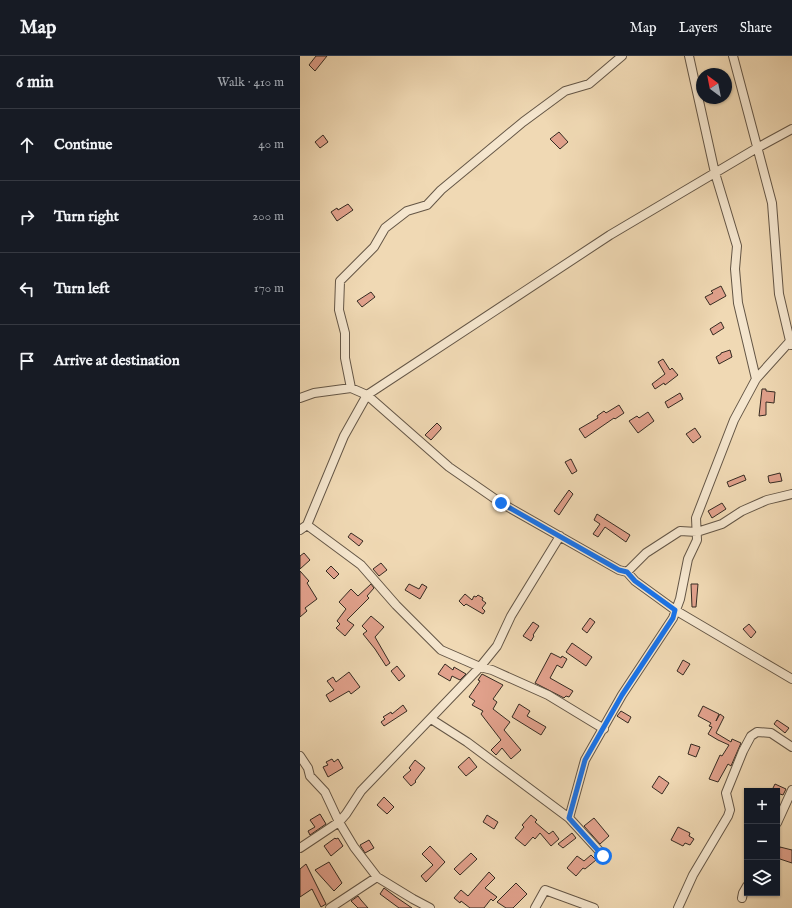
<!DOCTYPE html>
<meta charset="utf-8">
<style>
:root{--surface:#171b24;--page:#242831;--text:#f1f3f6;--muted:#9ea1a6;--line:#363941}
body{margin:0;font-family:"IM FELL English",serif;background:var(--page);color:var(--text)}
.controls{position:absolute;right:12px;bottom:12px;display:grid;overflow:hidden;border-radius:0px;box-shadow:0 1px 3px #0004}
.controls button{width:36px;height:36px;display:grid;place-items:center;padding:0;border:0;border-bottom:1px solid var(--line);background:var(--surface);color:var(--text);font:20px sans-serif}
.compass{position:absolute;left:396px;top:12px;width:36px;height:36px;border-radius:50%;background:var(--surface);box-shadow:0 1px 3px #0004;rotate:328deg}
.stop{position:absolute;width:12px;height:12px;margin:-9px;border:3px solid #1a73e8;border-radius:50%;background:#fff}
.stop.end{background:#1a73e8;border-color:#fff;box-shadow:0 1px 4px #0008}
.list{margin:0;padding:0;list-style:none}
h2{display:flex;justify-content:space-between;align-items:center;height:52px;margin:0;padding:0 16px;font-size:17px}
h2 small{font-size:13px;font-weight:400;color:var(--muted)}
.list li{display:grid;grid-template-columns:26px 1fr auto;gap:12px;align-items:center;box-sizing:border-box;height:72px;padding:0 16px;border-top:1px solid var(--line)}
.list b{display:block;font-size:15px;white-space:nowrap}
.list em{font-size:13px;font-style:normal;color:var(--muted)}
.icon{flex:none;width:22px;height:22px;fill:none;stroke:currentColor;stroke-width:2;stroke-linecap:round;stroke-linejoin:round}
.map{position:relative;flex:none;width:492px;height:852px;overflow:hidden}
header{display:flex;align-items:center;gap:24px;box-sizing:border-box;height:56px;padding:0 20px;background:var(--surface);border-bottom:1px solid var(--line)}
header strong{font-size:19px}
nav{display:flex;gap:22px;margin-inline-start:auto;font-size:14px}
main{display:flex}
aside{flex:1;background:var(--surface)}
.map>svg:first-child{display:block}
.building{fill:#e1a18c;stroke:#352b22}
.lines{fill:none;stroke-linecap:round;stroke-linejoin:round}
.street-casing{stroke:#645646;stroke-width:10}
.street{stroke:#f5e6ce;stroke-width:8}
.route{stroke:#1a73e8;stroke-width:5}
</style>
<header>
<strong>Map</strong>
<nav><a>Map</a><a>Layers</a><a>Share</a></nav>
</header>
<main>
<aside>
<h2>6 min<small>Walk · 410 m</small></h2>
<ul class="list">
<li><svg class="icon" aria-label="ahead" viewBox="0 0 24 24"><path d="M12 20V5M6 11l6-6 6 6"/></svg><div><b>Continue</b></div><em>40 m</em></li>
<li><svg class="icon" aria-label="right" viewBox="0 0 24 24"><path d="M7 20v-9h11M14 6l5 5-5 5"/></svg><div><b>Turn right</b></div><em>200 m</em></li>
<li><svg class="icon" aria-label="left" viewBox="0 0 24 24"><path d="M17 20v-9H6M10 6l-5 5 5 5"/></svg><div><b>Turn left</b></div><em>170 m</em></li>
<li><svg class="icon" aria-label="arrive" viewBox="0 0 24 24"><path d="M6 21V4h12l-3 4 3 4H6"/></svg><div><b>Arrive at destination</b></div></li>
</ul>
</aside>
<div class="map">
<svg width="492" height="852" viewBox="0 0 492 852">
<rect width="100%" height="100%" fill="#f0d9b4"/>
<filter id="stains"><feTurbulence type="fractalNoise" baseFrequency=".005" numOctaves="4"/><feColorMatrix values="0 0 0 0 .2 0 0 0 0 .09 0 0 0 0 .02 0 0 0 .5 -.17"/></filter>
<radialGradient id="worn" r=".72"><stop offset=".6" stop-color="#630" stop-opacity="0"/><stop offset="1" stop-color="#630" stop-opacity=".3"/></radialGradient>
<path class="building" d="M 16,0 L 27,0 L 15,15 L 9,9 Z
M 259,76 L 268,86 L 260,93 L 250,83 Z
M 23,79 L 28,86 L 20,92 L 15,86 Z
M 48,148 L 53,154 L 37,165 L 31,156 L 37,152 L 38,154 Z
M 421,230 L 426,240 L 410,249 L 405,241 L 413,237 L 411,235 Z
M 71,236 L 75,241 L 62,251 L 57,245 Z
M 421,266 L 424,272 L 413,279 L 410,273 Z
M 430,294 L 432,301 L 419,308 L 416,301 L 421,298 L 421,297 Z
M 363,303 L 370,314 L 372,312 L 378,319 L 365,329 L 364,327 L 355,333 L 352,328 L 365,318 L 358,306 Z
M 462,333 L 466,333 L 466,335 L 475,336 L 474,347 L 466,346 L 466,359 L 459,360 Z
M 380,337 L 383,343 L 368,352 L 365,346 Z
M 319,349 L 324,357 L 315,363 L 314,362 L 285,382 L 279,373 L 298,362 L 297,360 L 304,355 L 306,357 Z
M 348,356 L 354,365 L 338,377 L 329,365 L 337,360 L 339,362 Z
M 137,367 L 141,371 L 141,373 L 131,384 L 125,379 Z
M 395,372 L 401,381 L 393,387 L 386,378 Z
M 271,403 L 277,415 L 272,418 L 265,406 Z
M 480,417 L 482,425 L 470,427 L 469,426 L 468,420 Z
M 444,419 L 446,424 L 429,431 L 427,426 Z
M 269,434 L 273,438 L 259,459 L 254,455 Z
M 422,447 L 426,453 L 412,462 L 408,455 Z
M 297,458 L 330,479 L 326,486 L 305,471 L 298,481 L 293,478 L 300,468 L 294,464 Z
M 51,477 L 63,485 L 59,490 L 48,481 Z
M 4,497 L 10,504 L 0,513 L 0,500 Z
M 81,507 L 87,514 L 79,520 L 73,513 Z
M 31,510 L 39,518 L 34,523 L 26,515 Z
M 0,515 L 9,525 L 7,527 L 17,543 L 5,552 L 7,555 L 0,561 Z
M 71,528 L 74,532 L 67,540 L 69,542 L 47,564 L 54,569 L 45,580 L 36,572 L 40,568 L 37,565 L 46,553 L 39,546 L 51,533 L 58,540 Z
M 109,528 L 119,533 L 122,528 L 127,531 L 120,543 L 105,534 Z
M 391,528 L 398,528 L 396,551 L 392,551 Z
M 165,538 L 172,544 L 174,540 L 176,541 L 178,539 L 183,542 L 182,544 L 186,547 L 182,552 L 185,555 L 183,558 L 166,548 L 164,550 L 159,545 Z
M 71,560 L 84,571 L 75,581 L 90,607 L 86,610 L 75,593 L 63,578 L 67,575 L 62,570 Z
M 290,562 L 295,566 L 287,577 L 282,573 Z
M 233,566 L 239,570 L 233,579 L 234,580 L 231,585 L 223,580 Z
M 449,568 L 456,576 L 451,582 L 443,573 Z
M 272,587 L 292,601 L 286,610 L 266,596 Z
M 251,597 L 261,602 L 262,600 L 267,603 L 262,612 L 257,609 L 250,622 L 273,635 L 269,641 L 266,640 L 264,642 L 235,627 Z
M 383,604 L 390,608 L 383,619 L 377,615 Z
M 145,608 L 153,614 L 154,611 L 166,618 L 160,624 L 152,620 L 150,625 L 138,618 Z
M 97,610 L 105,620 L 99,625 L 91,615 Z
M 49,616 L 60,631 L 51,638 L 49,635 L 30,646 L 26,639 L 34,634 L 27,625 L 33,621 L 36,626 Z
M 182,618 L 203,629 L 193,643 L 197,646 L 193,653 L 210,666 L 204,674 L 221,694 L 211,703 L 202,692 L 196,699 L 191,694 L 201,684 L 181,658 L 183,655 L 172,649 L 175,645 L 169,641 L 180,625 L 178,624 Z
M 219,648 L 230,655 L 227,660 L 246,671 L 241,679 L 212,661 Z
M 103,649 L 107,655 L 84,670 L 81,666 L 85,663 L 83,661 L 91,656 L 92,658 Z
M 403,650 L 419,658 L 416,665 L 420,658 L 424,661 L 416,677 L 431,686 L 432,683 L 441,687 L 431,710 L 428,708 L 418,726 L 409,723 L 420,699 L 422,700 L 429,689 L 418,684 L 408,678 L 412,671 L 409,670 L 411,667 L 398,660 Z
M 321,655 L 331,661 L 328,667 L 317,660 Z
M 477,664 L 489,672 L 485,677 L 474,668 Z
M 391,688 L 400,691 L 396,701 L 388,698 Z
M 169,701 L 177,711 L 166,720 L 158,711 Z
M 32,703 L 34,706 L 38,703 L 43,712 L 28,721 L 23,711 L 28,709 L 26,706 Z
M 115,704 L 125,712 L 115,725 L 116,726 L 111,730 L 103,721 L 111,714 L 109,712 Z
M 359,720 L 369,727 L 362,738 L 352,731 Z
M 475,728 L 486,733 L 483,739 L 477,737 L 477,735 L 472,734 Z
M 84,741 L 94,751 L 87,758 L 77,749 Z
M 20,758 L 26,768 L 10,779 L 8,775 L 15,771 L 10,764 Z
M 187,759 L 198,766 L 194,773 L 183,766 Z
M 231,759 L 237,764 L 235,766 L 249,778 L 253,775 L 259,783 L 251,790 L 240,777 L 235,783 L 233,781 L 225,790 L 215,782 L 224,771 L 222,769 Z
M 294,762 L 309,780 L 300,788 L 284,770 Z
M 378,771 L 390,777 L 389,780 L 394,783 L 390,789 L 385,787 L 383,790 L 371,784 Z
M 272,777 L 276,782 L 263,792 L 258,788 Z
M 35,782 L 36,783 L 38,782 L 43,790 L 31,800 L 24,790 Z
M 69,784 L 74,792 L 65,797 L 60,789 Z
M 130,790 L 145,806 L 126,826 L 121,820 L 133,809 L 122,798 Z
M 480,791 L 492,794 L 492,807 L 477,802 Z
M 171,797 L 177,803 L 160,819 L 154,813 Z
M 291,799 L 296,804 L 285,813 L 283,812 L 276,820 L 267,812 L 277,800 L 284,805 Z
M 29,806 L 42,827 L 34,835 L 15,814 Z
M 6,808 L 26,848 L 21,851 L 12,833 L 0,841 L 0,813 Z
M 189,816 L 195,822 L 185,832 L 197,841 L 193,845 L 191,843 L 184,852 L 170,852 L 161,845 L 160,847 L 154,842 L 161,834 L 168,840 Z
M 216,827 L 227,838 L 213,852 L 206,852 L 197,846 Z
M 84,832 L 96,841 L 112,852 L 99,852 L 80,838 Z
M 58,840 L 61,844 L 68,852 L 58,852 L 51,845 Z"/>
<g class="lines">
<defs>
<path id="street" d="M 389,0 L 415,117 L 437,190 L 435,213 L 438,247 L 456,323
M 433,0 L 472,147 L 479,238 L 491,289
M 51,332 L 45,302 L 45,277 L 39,254 L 40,225 L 74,191 L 85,172 L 107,155 L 127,149 L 141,134 L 223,66 L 265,35 L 289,28 L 322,0
M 0,342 L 14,337 L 51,332 L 67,339 L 149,411 L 201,447 L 319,514 L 327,516 L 335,525 L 375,554 L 492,623
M 7,469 L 61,509 L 96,549 L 141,594 L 180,611 L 192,614 L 248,639 L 304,673
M 0,474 L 7,469 L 44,380 L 67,339 L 310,179 L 457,92 L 492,73
M 327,516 L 346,497 L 380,475 L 397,476 L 422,468 L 442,455 L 467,444 L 492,438
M 131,663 L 167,686 L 269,762 L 303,799
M 0,700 L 8,712 L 10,720 L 25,736 L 39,766 L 54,791 L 77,821 L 113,843 L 130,852
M 269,762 L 285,704 L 322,639 L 373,562 L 380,543 L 388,503 L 397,484 L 396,462 L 434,364 L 456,323 L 492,283
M 477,767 L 492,734
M 0,792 L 39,766 L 46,758 L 61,735 L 180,611 L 197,590 L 211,560 L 260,480
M 442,842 L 443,837 L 447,830
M 30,852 L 77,821
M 235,852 L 245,834 L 294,852
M 378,852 L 393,819 L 428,760 L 430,754 L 426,737 L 443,695 L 451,680 L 457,676 L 471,677 L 492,691"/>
</defs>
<use href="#street" class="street-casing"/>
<use href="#street" class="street"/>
</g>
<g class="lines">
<path class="route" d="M 201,447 L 319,514 L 327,516 L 335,525 L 375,554 L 373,562 L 322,639 L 285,704 L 269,762 L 303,800"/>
</g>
<rect width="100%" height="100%" filter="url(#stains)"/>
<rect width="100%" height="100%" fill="url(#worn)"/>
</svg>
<div class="controls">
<button>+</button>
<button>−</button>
<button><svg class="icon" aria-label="layers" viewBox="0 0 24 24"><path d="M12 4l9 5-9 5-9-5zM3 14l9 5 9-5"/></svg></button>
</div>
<svg class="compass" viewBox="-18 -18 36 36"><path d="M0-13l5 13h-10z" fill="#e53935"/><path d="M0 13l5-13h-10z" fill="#9ea1a6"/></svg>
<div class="stop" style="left:303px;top:800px"></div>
<div class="stop end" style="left:201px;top:447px"></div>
</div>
</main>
